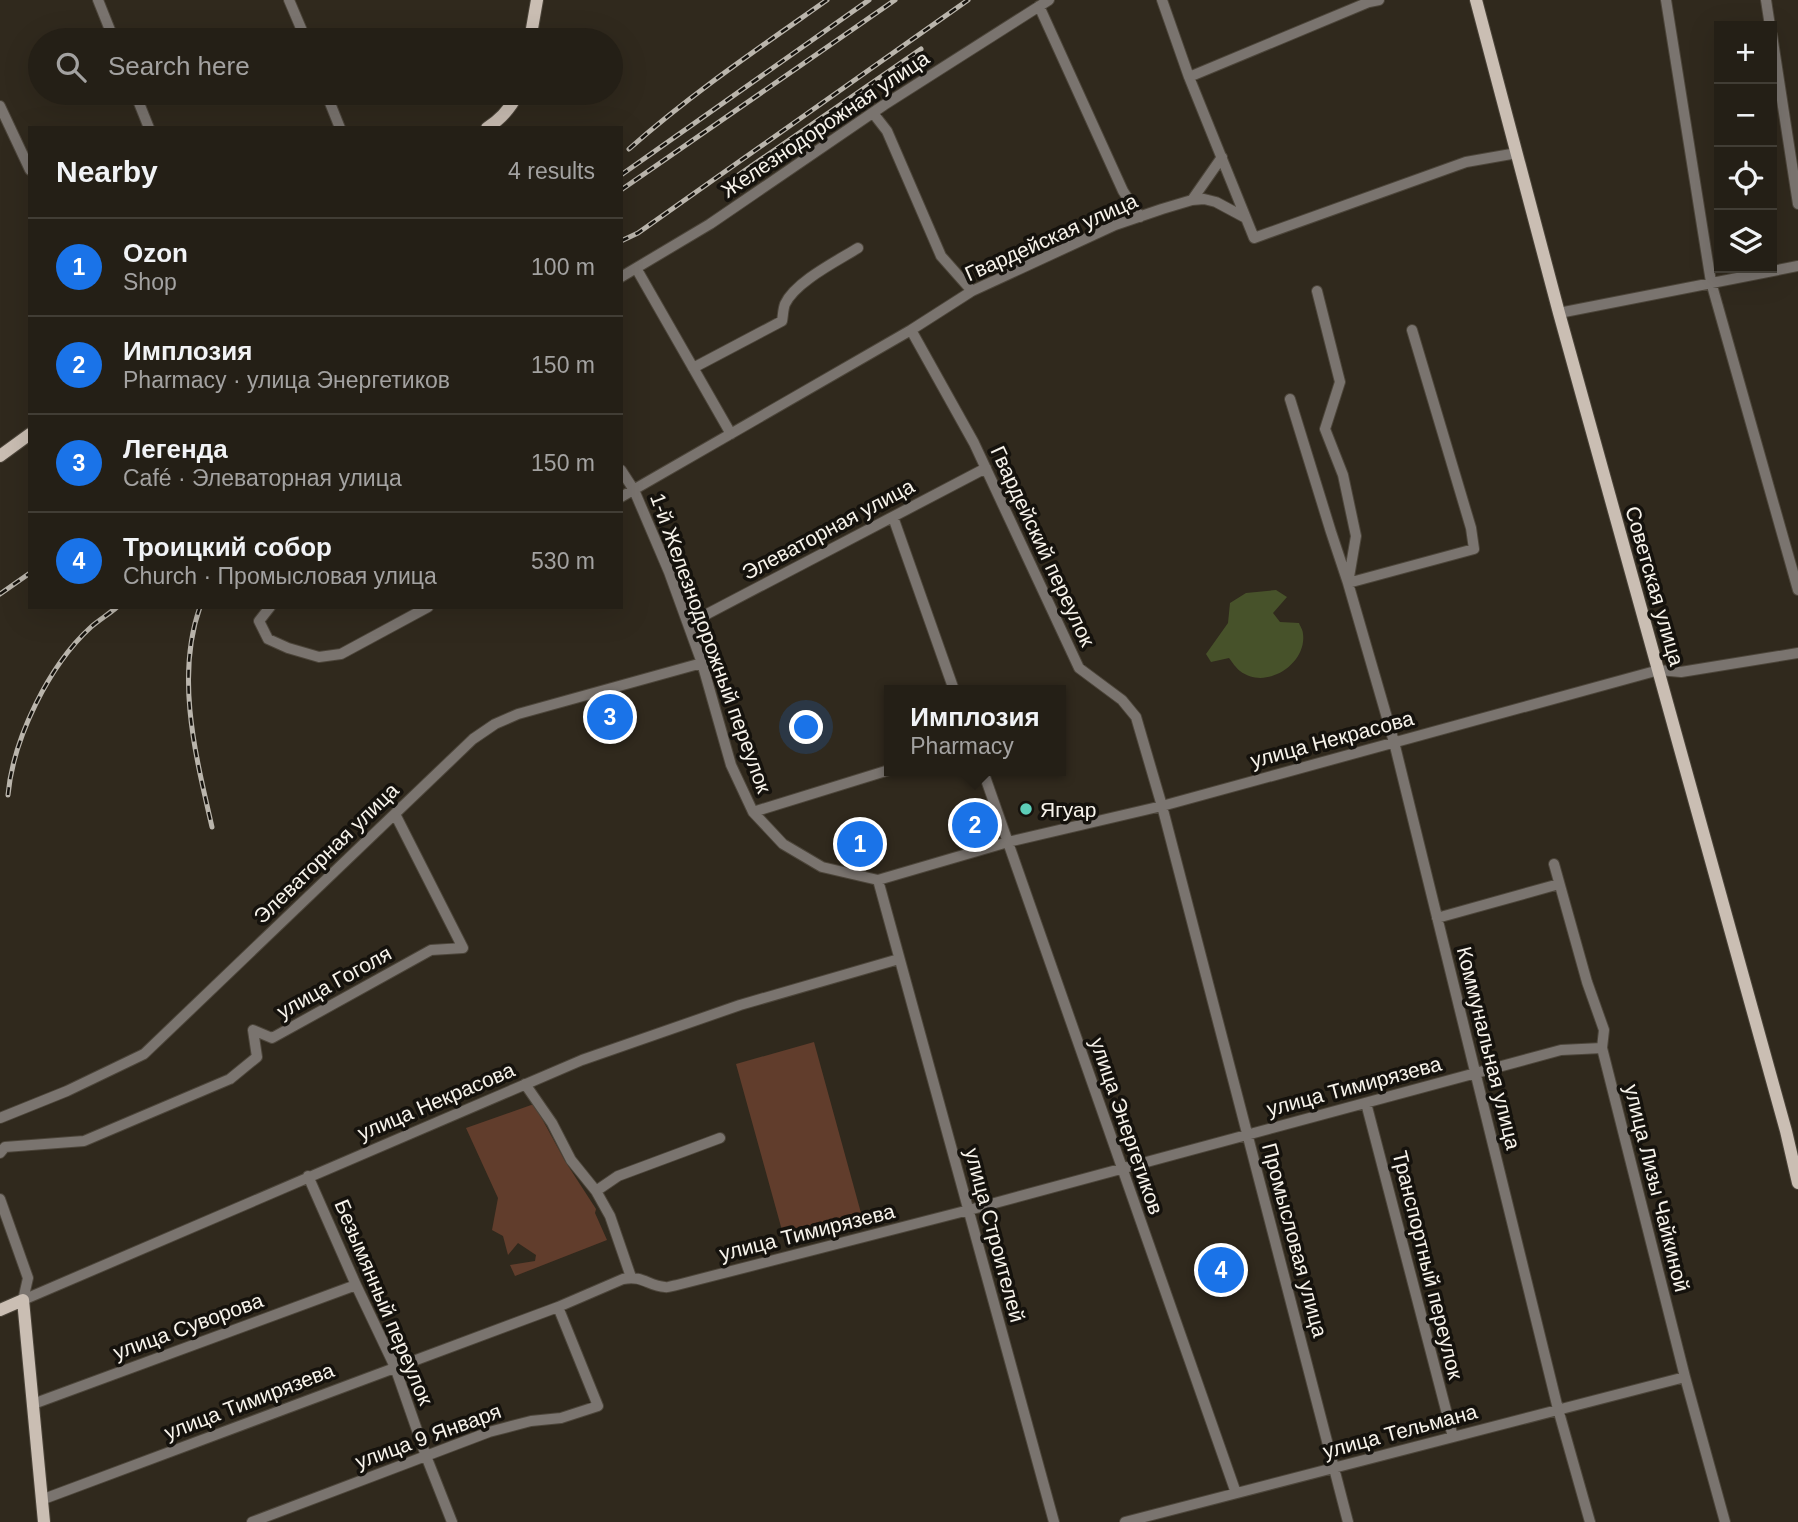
<!DOCTYPE html>
<meta charset="utf-8">
<style>
:root{--surface:#241f16;--page:#2c271f;--text:#f1f3f6;--muted:#a3a2a1;--line:#413d35;--accent:#1a73e8}
body{margin:0;font-family:Helvetica,sans-serif;background:var(--page);color:var(--text)}
.controls{position:absolute;right:21px;top:21px;display:grid;overflow:hidden;border-radius:0px;box-shadow:0 7px 28px #0002}
.controls button{width:63px;height:63px;display:grid;place-items:center;padding:0;border:0;border-bottom:2px solid var(--line);background:var(--surface);color:var(--text);font:35px sans-serif}
.you{position:absolute;left:807px;top:728px;width:24px;height:24px;margin:-18px;border:5px solid #fff;border-radius:50%;background:#1a73e8;box-shadow:0 0 0 10px #1a73e833}
.badge{display:grid;place-items:center;width:46px;height:46px;border-radius:50%;background:var(--accent);color:#fff;font-size:23px;font-weight:700}
.pin{position:absolute;translate:-50% -50%;border:4px solid #fff;box-shadow:0 2px 7px #0006}
.popup{position:absolute;left:884px;top:685px;width:182px;height:91px;box-sizing:border-box;display:grid;place-content:center;border-radius:0px;background:var(--surface);filter:drop-shadow(0 2px 5px #0005);font-size:23px;white-space:nowrap;color:var(--muted)}
.popup b{font-size:26px;color:var(--text)}
.popup::after{content:'';position:absolute;left:50%;top:100%;margin-left:-14px;border:14px solid transparent;border-top-color:var(--surface)}
.list{margin:0;padding:0;list-style:none}
h2{display:flex;justify-content:space-between;align-items:center;height:91px;margin:0;padding:0 28px;font-size:30px}
h2 small{font-size:23px;font-weight:400;color:var(--muted)}
.list li{display:grid;grid-template-columns:46px 1fr auto;gap:21px;align-items:center;box-sizing:border-box;height:98px;padding:0 28px;border-top:2px solid var(--line)}
.list b{display:block;font-size:26px;white-space:nowrap}
.list p{margin:0;font-size:23px;white-space:nowrap;color:var(--muted)}
.list em{font-size:23px;font-style:normal;color:var(--muted)}
.icon{flex:none;width:38px;height:38px;fill:none;stroke:currentColor;stroke-width:2;stroke-linecap:round;stroke-linejoin:round}
.map{position:relative;flex:none;width:1798px;height:1522px;overflow:hidden}
.search{position:absolute;background:var(--surface);box-shadow:0 7px 28px #0002;left:28px;top:28px;width:595px;height:77px;display:flex;align-items:center;gap:18px;box-sizing:border-box;padding:0 24px;border-radius:38px;color:var(--muted);font-size:26px}
.panel{position:absolute;background:var(--surface);box-shadow:0 7px 28px #0002;left:28px;top:126px;width:595px;height:483px;border-radius:0px}
.map>svg:first-child{display:block}
.green{fill:#613d2c}
.water{fill:#47522a}
.lines{fill:none;stroke-linecap:round;stroke-linejoin:round}
.minor-casing{stroke:#4c453a;stroke-width:12}
.major-casing{stroke:#4c453a;stroke-width:14}
.minor{stroke:#7a746f;stroke-width:10}
.major{stroke:#cabeb3;stroke-width:12}
.rail-casing{stroke:#bab5ac;stroke-width:5}
.rail{stroke:#15120d;stroke-width:2.5;stroke-dasharray:8;stroke-linecap:butt}
.poi-dot{fill:#5dceb8;stroke:#15120d;stroke-width:2.5}
.labels{text-anchor:middle;dominant-baseline:central;stroke-width:7;stroke-linejoin:round;paint-order:stroke}
.street-label{font-size:21px;fill:#f7f3eb;stroke:#15120d}
.poi-label{font-size:21px;fill:#f7f3eb;stroke:#15120d;text-anchor:start}
</style>
<div class="map">
<svg width="1798" height="1522" viewBox="0 0 1798 1522">
<rect width="100%" height="100%" fill="#30291d"/>
<path class="green" d="M 814,1042 L 861,1213 L 783,1234 L 736,1064 Z
M 534,1104 L 565,1161 L 596,1209 L 595,1213 L 607,1240 L 515,1276 L 510,1265 L 535,1261 L 536,1255 L 518,1243 L 508,1255 L 503,1236 L 492,1230 L 498,1198 L 466,1128 Z"/>
<path class="water" d="M 1276,590 L 1287,597 L 1273,613 L 1280,622 L 1299,623 C 1300,626 1303,630 1303,634 C 1307,664 1266,691 1240,671 C 1236,668 1232,662 1229,658 L 1211,662 L 1206,654 L 1228,623 L 1230,603 L 1246,593 Z"/>
<g class="lines">
<defs>
<path id="minor" d="M 98,0 L 114,40
M 289,0 L 306,40
M 1162,0 L 1189,77 L 1254,238 L 1466,162 L 1517,153
M 1666,0 L 1711,282 L 1798,590
M 1766,0 L 1770,26
M 1039,6 L 1123,191 L 1140,217
M 1772,35 L 1798,204
M 1189,77 L 1369,2 L 1379,0
M 135,93 L 149,128
M 326,93 L 340,128
M 0,106 L 30,170
M 873,113 L 887,131 L 941,256 L 972,291
M 1192,200 L 1222,157
M 636,268 L 731,434
M 621,277 L 710,224 L 884,105 L 1049,0
M 1317,291 L 1340,382 L 1325,429 L 1343,475 L 1356,536 L 1348,583 L 1474,549 L 1471,528 L 1412,330
M 1559,313 L 1798,266
M 911,330 L 974,443 L 1079,668 L 1122,700 L 1136,717 L 1162,806 L 1348,1522
M 693,368 L 782,321 C 783,316 783,309 785,304 C 795,282 837,261 858,248
M 1290,399 L 1331,532 L 1348,583 L 1394,742 L 1558,1409 L 1590,1522
M 621,470 L 634,490 L 669,572 L 702,663 L 731,765 L 753,812 L 783,844 L 822,867 L 878,880 L 1008,842 L 1162,806 L 1659,670 L 1681,672 L 1798,653
M 621,497 L 911,330 L 972,291 L 1115,225 L 1162,209 L 1192,200 L 1204,199 L 1216,202 L 1244,217
M 893,517 L 954,690
M 270,607 L 259,621 L 268,639 L 288,648 L 319,657 L 341,654 L 428,607
M 688,624 L 986,468
M 983,771 L 1236,1493
M 753,812 L 889,770
M 1554,864 L 1587,982 L 1604,1030 L 1602,1048 L 1685,1377 L 1725,1522
M 878,880 L 1054,1522
M 1437,918 L 1559,884
M 525,1084 L 552,1123 L 571,1160 L 596,1191 L 610,1216 L 631,1277
M 1366,1103 L 1453,1437
M 0,1118 L 67,1091 L 144,1054 L 473,739 L 495,724 L 518,714 L 702,663
M 0,1153 L 5,1147 L 84,1141 L 230,1079 L 257,1057 L 253,1030 L 272,1038 L 431,950 L 463,948 L 395,814
M 308,1176 L 356,1285 L 395,1367 L 426,1456 L 452,1522
M 596,1191 L 618,1176 L 720,1138
M 0,1199 L 28,1278 L 23,1300
M 23,1300 L 582,1060 L 740,1005 L 899,959
M 33,1404 L 356,1285
M 41,1500 L 558,1307 L 623,1279 C 643,1275 648,1286 665,1287 C 666,1288 676,1285 677,1285 L 969,1210 L 1561,1050 L 1602,1048
M 252,1522 L 489,1432 L 531,1421 L 561,1418 L 598,1406 L 558,1307
M 1125,1522 L 1685,1377"/>
<path id="major" d="M 1476,0 L 1559,313 L 1786,1131 L 1798,1183
M 530,40 L 537,0
M 487,128 C 501,119 511,108 518,93
M 0,456 L 30,434
M 0,1310 L 23,1300 L 44,1522"/>
</defs>
<use href="#minor" class="minor-casing"/>
<use href="#major" class="major-casing"/>
<use href="#minor" class="minor"/>
<use href="#major" class="major"/>
<defs>
<path id="rail" d="M 629,149 C 691,94 759,48 827,0
M 621,175 L 869,0
M 724,185 L 921,49
M 621,190 L 895,0
M 621,241 L 638,233 L 968,0
M 0,594 L 30,573
M 200,607 C 175,677 196,757 212,827
M 8,795 C 13,739 49,665 91,627 C 99,620 109,614 117,607"/>
</defs>
<use href="#rail" class="rail-casing"/>
<use href="#rail" class="rail"/>
</g>
<circle class="poi-dot" cx="1026" cy="809" r="7"/>
<g class="labels">
<g class="street-label">
<text transform="translate(825 124) rotate(-34)">Железнодорожная улица</text>
<text transform="translate(1051 237) rotate(-24)">Гвардейская улица</text>
<text transform="translate(828 529) rotate(-28)">Элеваторная улица</text>
<text transform="translate(1043 546) rotate(65)">Гвардейский переулок</text>
<text transform="translate(1655 586) rotate(74)">Советская улица</text>
<text transform="translate(711 643) rotate(70)">1-й Железнодорожный переулок</text>
<text transform="translate(1332 739) rotate(-15)">улица Некрасова</text>
<text transform="translate(326 853) rotate(-44)">Элеваторная улица</text>
<text transform="translate(334 982) rotate(-29)">улица Гоголя</text>
<text transform="translate(1489 1048) rotate(76)">Коммунальная улица</text>
<text transform="translate(1354 1086) rotate(-15)">улица Тимирязева</text>
<text transform="translate(436 1101) rotate(-23)">улица Некрасова</text>
<text transform="translate(1127 1126) rotate(71)">улица Энергетиков</text>
<text transform="translate(1657 1188) rotate(76)">улица Лизы Чайкиной</text>
<text transform="translate(807 1232) rotate(-14)">улица Тимирязева</text>
<text transform="translate(995 1235) rotate(75)">улица Строителей</text>
<text transform="translate(1295 1240) rotate(75)">Промысловая улица</text>
<text transform="translate(1428 1265) rotate(76)">Транспортный переулок</text>
<text transform="translate(384 1302) rotate(67)">Безымянный переулок</text>
<text transform="translate(188 1326) rotate(-20)">улица Суворова</text>
<text transform="translate(249 1401) rotate(-21)">улица Тимирязева</text>
<text transform="translate(1400 1431) rotate(-15)">улица Тельмана</text>
<text transform="translate(428 1436) rotate(-20)">улица 9 Января</text>
</g>
<g class="poi-label">
<text x="1040" y="809">Ягуар</text>
</g>
</g>
</svg>
<div class="controls">
<button>+</button>
<button>−</button>
<button><svg class="icon" aria-label="locate" viewBox="0 0 24 24"><circle cx="12" cy="12" r="6"/><path d="M12 2v4M12 18v4M2 12h4M18 12h4"/></svg></button>
<button><svg class="icon" aria-label="layers" viewBox="0 0 24 24"><path d="M12 4l9 5-9 5-9-5zM3 14l9 5 9-5"/></svg></button>
</div>
<div class="you"></div>
<div class="pin badge" style="left:860px;top:844px">1</div>
<div class="pin badge" style="left:975px;top:825px">2</div>
<div class="popup"><b>Имплозия</b>Pharmacy</div>
<div class="pin badge" style="left:610px;top:717px">3</div>
<div class="pin badge" style="left:1221px;top:1270px">4</div>
<div class="search"><svg class="icon" aria-label="search" viewBox="0 0 24 24"><circle cx="10" cy="10" r="6"/><path d="M15 15l6 6"/></svg>Search here</div>
<section class="panel">
<h2>Nearby<small>4 results</small></h2>
<ul class="list">
<li><span class="badge">1</span><div><b>Ozon</b><p>Shop</p></div><em>100 m</em></li>
<li><span class="badge">2</span><div><b>Имплозия</b><p>Pharmacy · улица Энергетиков</p></div><em>150 m</em></li>
<li><span class="badge">3</span><div><b>Легенда</b><p>Café · Элеваторная улица</p></div><em>150 m</em></li>
<li><span class="badge">4</span><div><b>Троицкий собор</b><p>Church · Промысловая улица</p></div><em>530 m</em></li>
</ul>
</section>
</div>
